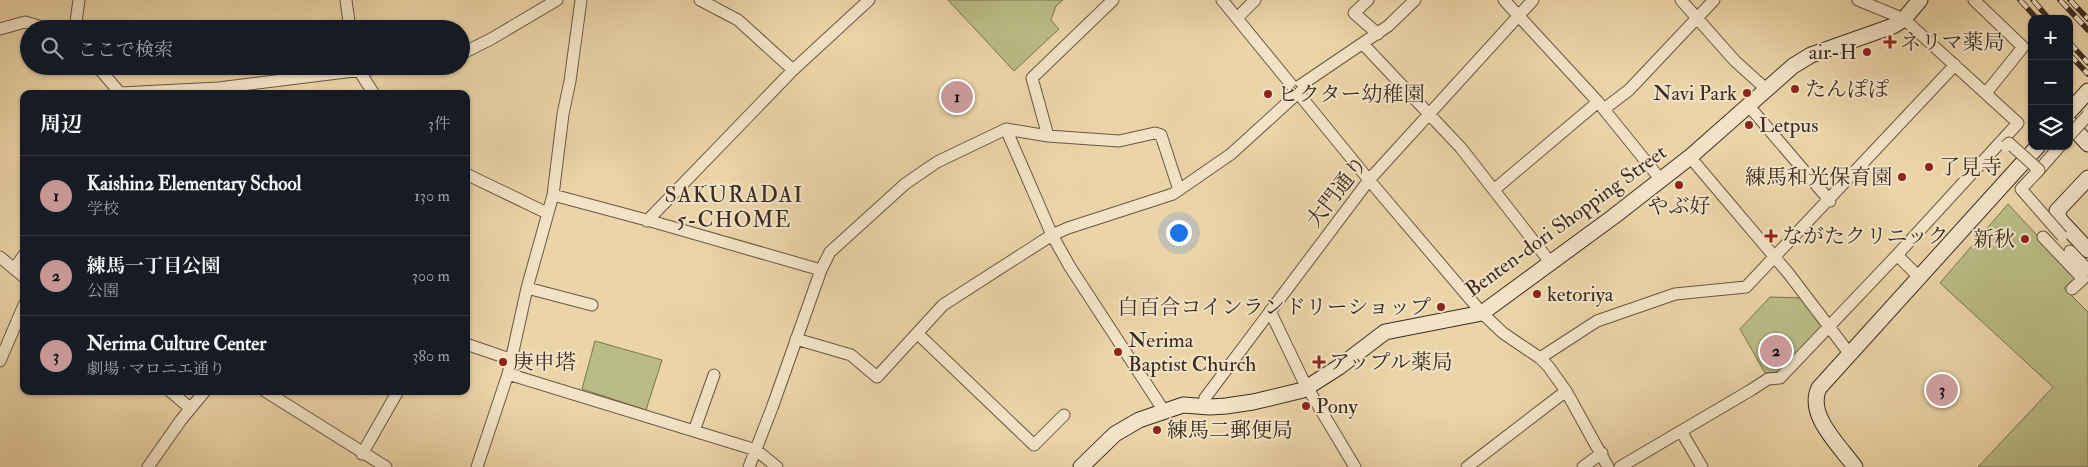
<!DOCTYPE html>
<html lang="ja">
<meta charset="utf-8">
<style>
:root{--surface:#171b24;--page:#20242c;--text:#f1f3f6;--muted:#9ea1a6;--line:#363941;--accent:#c59692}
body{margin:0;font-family:"IM FELL Double Pica","Noto Serif JP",serif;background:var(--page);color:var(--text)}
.controls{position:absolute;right:15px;top:15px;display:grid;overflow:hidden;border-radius:10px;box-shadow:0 1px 4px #0004}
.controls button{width:45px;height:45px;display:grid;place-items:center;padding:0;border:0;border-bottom:1px solid var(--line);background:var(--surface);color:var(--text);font:25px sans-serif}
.you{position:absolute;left:1178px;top:232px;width:18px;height:18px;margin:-12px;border:4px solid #fff;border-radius:50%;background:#1a73e8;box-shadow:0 0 0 8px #1a73e833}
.badge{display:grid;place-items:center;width:32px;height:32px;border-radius:50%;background:var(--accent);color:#111;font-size:16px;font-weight:700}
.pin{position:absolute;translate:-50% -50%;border:2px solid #fff;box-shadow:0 1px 5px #0006}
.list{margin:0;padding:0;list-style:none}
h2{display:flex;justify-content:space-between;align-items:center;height:65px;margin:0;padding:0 20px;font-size:21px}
h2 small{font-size:16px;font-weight:400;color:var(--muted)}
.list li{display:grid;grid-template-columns:32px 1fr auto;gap:15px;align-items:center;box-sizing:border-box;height:80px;padding:0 20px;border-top:1px solid var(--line)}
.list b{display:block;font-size:19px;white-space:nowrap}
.list p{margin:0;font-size:16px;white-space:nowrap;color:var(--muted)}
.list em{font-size:16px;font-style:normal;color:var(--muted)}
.icon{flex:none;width:28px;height:28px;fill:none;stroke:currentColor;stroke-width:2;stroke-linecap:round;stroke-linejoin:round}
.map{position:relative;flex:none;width:2088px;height:467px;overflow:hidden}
.search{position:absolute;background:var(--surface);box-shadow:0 1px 4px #0004;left:20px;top:20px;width:450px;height:55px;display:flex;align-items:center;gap:12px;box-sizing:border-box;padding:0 18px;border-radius:28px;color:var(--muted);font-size:19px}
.panel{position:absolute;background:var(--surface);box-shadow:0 1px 4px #0004;left:20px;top:90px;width:450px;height:305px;border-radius:10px}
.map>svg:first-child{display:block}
.green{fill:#babc85;stroke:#7a7454}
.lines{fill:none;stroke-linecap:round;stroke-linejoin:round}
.street-casing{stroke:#675745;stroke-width:13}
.secondary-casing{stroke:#3b2d24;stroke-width:17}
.street{stroke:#f2e3c6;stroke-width:11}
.secondary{stroke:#f2e3c6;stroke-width:15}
.rail-casing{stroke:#3b2d24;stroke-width:5.5}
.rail{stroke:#f2e3c6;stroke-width:4;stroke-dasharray:11;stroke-linecap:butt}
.street-bridge-casing{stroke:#675745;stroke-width:13;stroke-linecap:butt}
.street-bridge{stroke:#f2e3c6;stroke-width:11}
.poi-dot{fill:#8f2418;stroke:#f2e3c6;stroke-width:2}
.labels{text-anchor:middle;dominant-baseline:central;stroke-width:4;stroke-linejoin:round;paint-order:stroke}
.poi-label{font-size:21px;fill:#3b2d24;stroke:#f2e3c6;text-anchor:start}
.street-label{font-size:21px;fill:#3b2d24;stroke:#f2e3c6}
.neighbourhood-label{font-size:22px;letter-spacing:1px;fill:#3b2d24;stroke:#f2e3c6}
</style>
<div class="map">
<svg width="2088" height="467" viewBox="0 0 2088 467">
<rect width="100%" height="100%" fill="#ebd4a7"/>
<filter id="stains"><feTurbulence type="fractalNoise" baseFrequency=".004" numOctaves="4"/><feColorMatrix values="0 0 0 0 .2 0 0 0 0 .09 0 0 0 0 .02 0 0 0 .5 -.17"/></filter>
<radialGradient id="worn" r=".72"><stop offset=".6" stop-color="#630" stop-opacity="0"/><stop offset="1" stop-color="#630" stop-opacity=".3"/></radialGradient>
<path class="green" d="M 948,0 L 1063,0 L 1056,6 L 1051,20 L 1059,29 L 1014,71 Z
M 2008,204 L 2076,277 L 2064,288 L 2088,312 L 2088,467 L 1978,467 L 2053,387 L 1940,283 Z
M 1770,297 L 1803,298 L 1823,326 L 1778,372 L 1765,373 L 1740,329 Z
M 595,341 L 662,360 L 646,410 L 582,389 Z"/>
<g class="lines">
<defs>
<path id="street" d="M 346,0 L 350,29
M 700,0 L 738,20 L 793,70
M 1222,0 L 1369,180 L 1482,313 L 1503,333 L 1540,358 L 1548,366 L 1566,391 L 1608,467
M 1368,0 L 1354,13 L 1378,34
M 1504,0 L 1598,102 L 1661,180
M 1681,0 L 1735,61 L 1766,89
M 1974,0 L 2023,47 L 1986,93
M 1237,18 L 1255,0
M 0,29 L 25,22 L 49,29
M 75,29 L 79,0
M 1363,44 L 1461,148 L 1550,262
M 461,54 L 491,39 L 557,0
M 97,66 L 120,93 L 218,88 L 394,66
M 356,66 L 374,94
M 1295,89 L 1388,26 L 1415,0
M 1748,105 L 1830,201
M 1604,109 L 1629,90 L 1714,0
M 1006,129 L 1052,235 L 1070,267 L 1164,411
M 1048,136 L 1032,78 L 1113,0
M 1690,157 L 1789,274 L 1849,353
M 2039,170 L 2060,146
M 466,174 L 547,213
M 1495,189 L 1598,102
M 553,195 L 654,222 L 821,270
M 647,221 L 793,70 L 869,0
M 2043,237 L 2083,279 L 2072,289
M 2070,251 L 2088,270
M 1897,255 L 1919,277
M 0,257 L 24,277
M 14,269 L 24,255
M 527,288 L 592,305
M 1270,311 L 1304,382 L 1355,467
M 918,334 L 1034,445 L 1064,415
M 796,339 L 851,355 L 877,377 L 943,305 L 1052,235 L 1068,228 L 1173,194 L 1231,154 L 1298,93
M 466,344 L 510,359
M 1540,358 L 1597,321 L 1675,294 L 1746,287 L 1955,65
M 0,361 L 24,305
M 508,374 L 756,450 L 777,467
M 170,391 L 190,408
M 265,391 L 386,467
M 1203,406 L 1205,398 L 1369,180 L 1533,0
M 694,431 L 714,375
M 1681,431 L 1702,467
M 362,454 L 398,391
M 148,467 L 181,420 L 205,391
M 477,467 L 508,374 L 527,288 L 553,195 L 563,114 L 570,81 L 581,0
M 749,467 L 772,408 L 821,270 L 830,252 L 905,184 L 937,162 L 1006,129 L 1048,136 L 1119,141 L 1155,133 L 1161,135 L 1179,190
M 1467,467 L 1566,391
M 1583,467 L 1602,453
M 1620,467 L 1751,390 L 1768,379 L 1780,378 L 1897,255 L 2018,123 L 1904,19 L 1858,0"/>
<path id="secondary" d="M 2069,112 L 2088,91
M 2069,123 L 2088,144
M 2088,178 L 2057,211 L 2060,220 L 2088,250
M 1081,467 L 1115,434 L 1139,420 L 1183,405 L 1210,407 L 1226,406 L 1253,402 L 1303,390 L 1339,367 L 1385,332 L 1482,313 L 1613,217 L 1690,157 L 1793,66 L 1811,55 L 1893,26 L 1904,19 L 1920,0
M 1855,467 C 1840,446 1806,415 1819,388 L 2038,146"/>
</defs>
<use href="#street" class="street-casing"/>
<use href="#secondary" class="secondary-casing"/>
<use href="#street" class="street"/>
<use href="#secondary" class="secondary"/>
<defs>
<path id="rail" d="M 2020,0 L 2037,19
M 2033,0 L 2049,19
M 2060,0 L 2088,30
M 2070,0 L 2088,19
M 2069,42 L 2088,63
M 2069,54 L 2088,74"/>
</defs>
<use href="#rail" class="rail-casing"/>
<use href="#rail" class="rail"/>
<defs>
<path id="street-bridge" d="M 2069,136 L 2088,115
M 2006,146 L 2009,143 L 2039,170 L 2021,189 L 2062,236"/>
</defs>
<use href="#street-bridge" class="street-bridge-casing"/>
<use href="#street-bridge" class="street-bridge"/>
</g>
<g class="poi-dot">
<path d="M1887.5 34.5h5v5h5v5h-5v5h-5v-5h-5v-5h5z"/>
<circle cx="1867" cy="52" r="5"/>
<circle cx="1795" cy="89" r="5"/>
<circle cx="1747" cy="93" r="5"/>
<circle cx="1268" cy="94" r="5"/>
<circle cx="1749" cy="125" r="5"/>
<circle cx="1929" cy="167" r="5"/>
<circle cx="1902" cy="177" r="5"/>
<circle cx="1679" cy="185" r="5"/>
<path d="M1768.5 228.5h5v5h5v5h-5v5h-5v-5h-5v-5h5z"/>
<circle cx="2025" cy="239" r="5"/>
<circle cx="1537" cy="294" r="5"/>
<circle cx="1441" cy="307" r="5"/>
<circle cx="1118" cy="352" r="5"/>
<circle cx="503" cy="362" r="5"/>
<path d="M1316.5 354.5h5v5h5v5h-5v5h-5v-5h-5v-5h5z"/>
<circle cx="1306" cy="406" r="5"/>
<circle cx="1157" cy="430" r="5"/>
</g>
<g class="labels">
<g class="poi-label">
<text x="1900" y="42">ネリマ薬局</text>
<text x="1857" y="52" text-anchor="end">air-H</text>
<text x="1805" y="89">たんぽぽ</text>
<text x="1737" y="93" text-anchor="end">Navi Park</text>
<text x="1278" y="94">ビクター幼稚園</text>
<text x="1759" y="125">Letpus</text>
<text x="1939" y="167">了見寺</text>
<text x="1892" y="177" text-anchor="end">練馬和光保育園</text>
<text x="1679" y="206" text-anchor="middle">やぶ好</text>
<text x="1782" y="236">ながたクリニック</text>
<text x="2015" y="239" text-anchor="end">新秋</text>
<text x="1547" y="294">ketoriya</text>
<text x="1431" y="307" text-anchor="end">白百合コインランドリーショップ</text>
<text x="1128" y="340">Nerima<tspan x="1128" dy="24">Baptist Church</tspan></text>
<text x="513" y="362">庚申塔</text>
<text x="1329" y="362">アップル薬局</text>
<text x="1316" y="406">Pony</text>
<text x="1167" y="430">練馬二郵便局</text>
</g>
<g class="street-label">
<text transform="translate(1337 192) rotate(-52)">大門通り</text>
<text transform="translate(1566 221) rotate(-36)">Benten-dori Shopping Street</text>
</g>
<g class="neighbourhood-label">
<text x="734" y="195">SAKURADAI<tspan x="734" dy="25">5-CHOME</tspan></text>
</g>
</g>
<rect width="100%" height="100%" filter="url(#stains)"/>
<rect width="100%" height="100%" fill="url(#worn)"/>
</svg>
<div class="controls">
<button>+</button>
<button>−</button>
<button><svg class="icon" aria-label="layers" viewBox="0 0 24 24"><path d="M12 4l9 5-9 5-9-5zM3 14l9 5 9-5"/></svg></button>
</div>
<div class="you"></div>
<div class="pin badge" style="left:957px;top:97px">1</div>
<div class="pin badge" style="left:1776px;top:351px">2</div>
<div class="pin badge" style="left:1942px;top:390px">3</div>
<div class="search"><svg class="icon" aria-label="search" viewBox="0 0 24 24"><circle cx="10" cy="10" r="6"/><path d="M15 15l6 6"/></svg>ここで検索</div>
<section class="panel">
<h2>周辺<small>3件</small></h2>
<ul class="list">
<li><span class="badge">1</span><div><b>Kaishin2 Elementary School</b><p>学校</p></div><em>130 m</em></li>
<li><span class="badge">2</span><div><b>練馬一丁目公園</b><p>公園</p></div><em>300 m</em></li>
<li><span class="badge">3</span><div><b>Nerima Culture Center</b><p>劇場 · マロニエ通り</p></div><em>380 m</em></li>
</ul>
</section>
</div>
